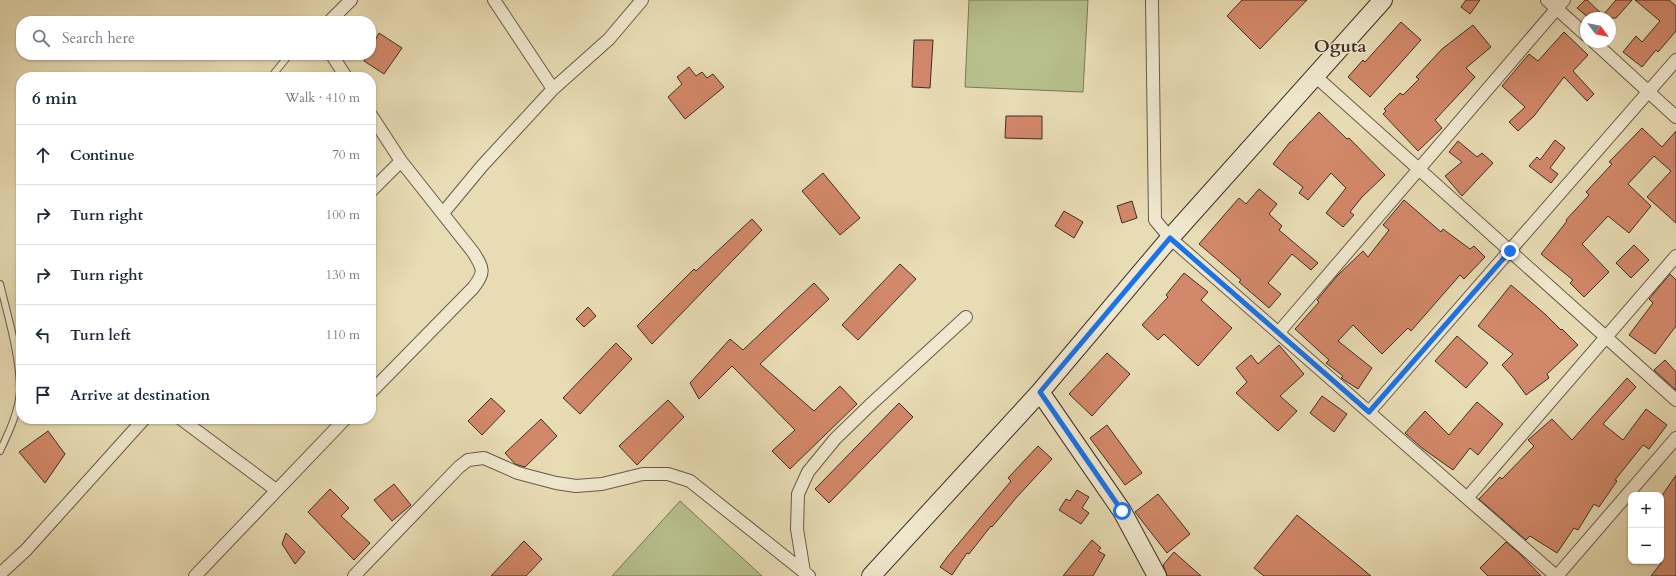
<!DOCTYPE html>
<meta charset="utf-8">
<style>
:root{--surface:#fff;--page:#f6f6f7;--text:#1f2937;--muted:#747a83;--line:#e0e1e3}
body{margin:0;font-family:Cardo,serif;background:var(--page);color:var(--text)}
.controls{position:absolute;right:12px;bottom:12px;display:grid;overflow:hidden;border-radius:8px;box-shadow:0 1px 3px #0004}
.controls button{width:36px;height:36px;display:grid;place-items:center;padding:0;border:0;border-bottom:1px solid var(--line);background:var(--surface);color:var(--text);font:20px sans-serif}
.compass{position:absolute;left:1580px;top:12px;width:36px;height:36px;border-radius:50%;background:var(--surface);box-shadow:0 1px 3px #0004;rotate:122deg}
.stop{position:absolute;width:12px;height:12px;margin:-9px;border:3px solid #1a73e8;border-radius:50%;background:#fff}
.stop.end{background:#1a73e8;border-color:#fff;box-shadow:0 1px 4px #0008}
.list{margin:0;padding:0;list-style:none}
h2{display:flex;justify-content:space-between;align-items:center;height:52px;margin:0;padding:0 16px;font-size:17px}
h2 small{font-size:13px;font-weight:400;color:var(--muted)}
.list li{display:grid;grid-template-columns:26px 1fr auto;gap:12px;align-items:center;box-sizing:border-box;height:60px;padding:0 16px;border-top:1px solid var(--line)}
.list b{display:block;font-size:15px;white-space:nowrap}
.list em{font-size:13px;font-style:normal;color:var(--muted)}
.icon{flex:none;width:22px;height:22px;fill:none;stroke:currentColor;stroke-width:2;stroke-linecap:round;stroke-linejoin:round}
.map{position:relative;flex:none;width:1676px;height:576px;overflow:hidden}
.search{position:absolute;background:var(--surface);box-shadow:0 1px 3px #0004;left:16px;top:16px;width:360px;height:44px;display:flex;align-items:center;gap:10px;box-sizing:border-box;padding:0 14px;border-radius:16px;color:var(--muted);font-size:15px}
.panel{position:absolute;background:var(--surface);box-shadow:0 1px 3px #0004;left:16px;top:72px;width:360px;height:352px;border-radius:16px}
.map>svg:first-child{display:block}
.green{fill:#b7c08c;stroke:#7a775a}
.building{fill:#d2886a;stroke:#3e2e28}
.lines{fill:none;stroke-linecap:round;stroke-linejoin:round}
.lane-casing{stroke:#685a4b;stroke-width:8}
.street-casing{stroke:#685a4b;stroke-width:14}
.secondary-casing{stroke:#3e2e28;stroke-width:20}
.lane{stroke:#f0e8ce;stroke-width:6}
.street{stroke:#f0e8ce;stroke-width:12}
.secondary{stroke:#f0e8ce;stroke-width:18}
.route{stroke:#1a73e8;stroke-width:5}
.labels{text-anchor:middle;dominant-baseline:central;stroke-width:3;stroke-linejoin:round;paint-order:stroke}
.district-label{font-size:18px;font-weight:bold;fill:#3e2e28;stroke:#f0e8ce}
</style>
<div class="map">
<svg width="1676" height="576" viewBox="0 0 1676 576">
<rect width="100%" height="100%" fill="#e8dcb4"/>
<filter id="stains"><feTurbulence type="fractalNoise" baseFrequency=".005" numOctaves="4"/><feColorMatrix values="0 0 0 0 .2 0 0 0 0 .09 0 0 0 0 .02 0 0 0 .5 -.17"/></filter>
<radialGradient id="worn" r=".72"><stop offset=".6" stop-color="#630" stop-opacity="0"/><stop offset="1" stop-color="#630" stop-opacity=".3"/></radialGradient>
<path class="green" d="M 969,0 L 1088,0 L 1083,92 L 965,87 Z
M 680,501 L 762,576 L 612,576 Z"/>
<path class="building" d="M 1242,0 L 1307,0 L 1260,49 L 1227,16 Z
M 1466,0 L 1480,0 L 1470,14 L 1461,7 Z
M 1585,0 L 1587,0 L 1603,15 L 1616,0 L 1632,0 L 1616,18 L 1589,18 L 1577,8 Z
M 1635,0 L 1669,0 L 1676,6 L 1676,31 L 1658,52 L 1656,50 L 1642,67 L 1623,52 L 1636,36 L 1642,42 L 1660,21 Z
M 1401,22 L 1421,40 L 1370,97 L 1348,77 L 1363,60 L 1365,62 Z
M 1473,25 L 1491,47 L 1466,68 L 1475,77 L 1435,120 L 1442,128 L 1418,151 L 1383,114 L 1386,111 L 1384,109 L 1400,93 L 1403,95 L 1419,79 L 1416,77 L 1442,49 Z
M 1564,32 L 1588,55 L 1573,71 L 1594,94 L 1587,101 L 1564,77 L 1534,116 L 1518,131 L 1509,122 L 1525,107 L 1502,86 L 1529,54 L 1538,61 Z
M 379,33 L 402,48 L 384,74 L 364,61 L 367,55 L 371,55 L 371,48 Z
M 914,40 L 933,40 L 930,88 L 912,87 Z
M 689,67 L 696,76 L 702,72 L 707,78 L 713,74 L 724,87 L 685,119 L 668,97 L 682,84 L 677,77 Z
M 1319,112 L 1347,139 L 1349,138 L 1385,175 L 1362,197 L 1350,212 L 1354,215 L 1343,227 L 1326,213 L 1346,188 L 1331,173 L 1308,200 L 1299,193 L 1303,187 L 1273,164 L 1290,142 L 1291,142 Z
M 1006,116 L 1042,116 L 1042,139 L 1005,138 Z
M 1642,128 L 1662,147 L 1676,131 L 1676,223 L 1647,197 L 1671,171 L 1654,156 L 1628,184 L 1651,206 L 1629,233 L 1608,216 L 1582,244 L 1609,272 L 1584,297 L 1570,283 L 1573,280 L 1541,254 L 1567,221 L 1566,220 L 1589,195 L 1586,192 L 1612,164 L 1609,162 Z
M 1555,140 L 1565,148 L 1550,168 L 1558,174 L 1551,183 L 1529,166 L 1537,157 L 1540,160 Z
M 1458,141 L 1477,157 L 1482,153 L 1493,163 L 1462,196 L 1445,176 L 1462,162 L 1449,152 Z
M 823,173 L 860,218 L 840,235 L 802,191 Z
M 1259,189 L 1277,204 L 1269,214 L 1282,226 L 1279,230 L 1318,263 L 1311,270 L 1292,254 L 1268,283 L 1281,294 L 1269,308 L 1239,282 L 1241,280 L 1199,244 L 1239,198 L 1246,204 Z
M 1404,200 L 1441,232 L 1443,229 L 1470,249 L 1474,246 L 1485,257 L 1464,279 L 1460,275 L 1411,331 L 1408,328 L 1382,354 L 1353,325 L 1338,341 L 1372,368 L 1358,389 L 1341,378 L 1343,376 L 1326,363 L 1329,360 L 1295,329 L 1319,302 L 1317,300 L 1337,276 L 1363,251 L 1368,257 L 1389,230 L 1383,225 Z
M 1132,201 L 1137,218 L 1122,223 L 1117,206 Z
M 1064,211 L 1083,222 L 1074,238 L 1055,226 Z
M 752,219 L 762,230 L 652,344 L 637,326 L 694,269 L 696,271 Z
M 1634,245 L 1649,260 L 1631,278 L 1616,263 Z
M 900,264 L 916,279 L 858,340 L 842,325 Z
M 1184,273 L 1208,292 L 1201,300 L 1232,328 L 1198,366 L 1164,334 L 1158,340 L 1142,325 L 1168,297 L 1166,295 Z
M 1670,274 L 1676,280 L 1676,326 L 1655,354 L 1629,335 L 1653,303 L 1649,299 Z
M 814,283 L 829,299 L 760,364 L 814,411 L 840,386 L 857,404 L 790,469 L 772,451 L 795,430 L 732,366 L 699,399 L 690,383 L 730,339 L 743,350 Z
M 1511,285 L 1545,314 L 1561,330 L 1562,329 L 1578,345 L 1547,374 L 1549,378 L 1526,395 L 1513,377 L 1502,365 L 1513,354 L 1478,326 Z
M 588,307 L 596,316 L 584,327 L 576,319 Z
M 1457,336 L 1488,363 L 1466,388 L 1435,361 Z
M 616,343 L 632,359 L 580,414 L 563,398 Z
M 1279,345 L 1304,374 L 1280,396 L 1297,411 L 1278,431 L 1236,393 L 1247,382 L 1236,368 L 1251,355 L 1258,364 Z
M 1107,353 L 1130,374 L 1092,416 L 1069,394 Z
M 1665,360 L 1676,372 L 1676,390 L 1654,370 Z
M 1627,378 L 1636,387 L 1603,424 L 1623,440 L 1646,409 L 1667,425 L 1649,449 L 1643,445 L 1615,480 L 1617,481 L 1599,507 L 1594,504 L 1578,530 L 1574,528 L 1557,553 L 1530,536 L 1526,540 L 1479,499 L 1500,477 L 1502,479 L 1534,446 L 1528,440 L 1552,419 L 1572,440 Z
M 1322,396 L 1347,414 L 1334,432 L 1310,413 Z
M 491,398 L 505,411 L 482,435 L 468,421 Z
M 668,400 L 684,417 L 637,465 L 619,446 Z
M 1477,402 L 1503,424 L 1478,455 L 1470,448 L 1453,470 L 1422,448 L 1405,433 L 1425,411 L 1449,435 Z
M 899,403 L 913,417 L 829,503 L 815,489 Z
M 541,419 L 557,436 L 525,467 L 515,464 L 505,453 Z
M 1107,425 L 1142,473 L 1125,485 L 1090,438 Z
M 48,431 L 65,454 L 45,483 L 19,452 Z
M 1038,446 L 1052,459 L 1016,498 L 992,527 L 991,526 L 969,554 L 967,553 L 952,575 L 940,567 L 948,556 L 1011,481 L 1008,478 Z
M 1676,475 L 1676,576 L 1651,576 L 1661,563 L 1661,497 Z
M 394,484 L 411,505 L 392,521 L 374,500 Z
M 330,489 L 349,508 L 341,516 L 370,543 L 354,560 L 308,512 Z
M 1077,490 L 1089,497 L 1082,508 L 1089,513 L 1081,524 L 1059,510 L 1066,499 L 1070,501 Z
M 1158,494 L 1190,534 L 1167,553 L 1135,512 Z
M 1297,515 L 1371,576 L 1264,576 L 1254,568 Z
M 286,533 L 305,552 L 295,564 L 282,544 Z
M 1092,540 L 1101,548 L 1098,551 L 1105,555 L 1093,576 L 1063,576 Z
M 524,541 L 542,559 L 526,576 L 491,576 Z
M 1506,542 L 1520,554 L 1541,576 L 1488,576 L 1480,568 Z
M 1174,552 L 1201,576 L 1167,576 L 1163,565 Z"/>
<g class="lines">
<defs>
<path id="lane" d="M 271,77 L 289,55
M 0,284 C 8,316 20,357 20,390 C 19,411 9,432 0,451"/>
<path id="street" d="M 494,0 L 553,89
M 1152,0 L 1155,220 L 1170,238 L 1556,576
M 1547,0 L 1586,35
M 330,21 L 351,0
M 1594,42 L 1676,117
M 332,55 L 346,77
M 1314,75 L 1676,400
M 371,115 L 401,161 L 371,191
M 443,213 L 482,166 L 553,89 L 609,39 L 642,0
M 1279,332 L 1564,0
M 371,392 L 473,288 C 486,272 483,268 473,252 L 401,161
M 1369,412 L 1676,60
M 181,419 L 276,490
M 1467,498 L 1676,256
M 804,572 L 797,529 L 798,494 L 808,472 L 835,439 L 869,406 L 966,317
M 0,574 L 26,550 L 144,419
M 195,576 L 345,419
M 354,576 L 459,467 L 468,460 L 484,458 L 518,473 L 556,483 L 576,486 L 602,484 L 643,474 L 668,474 L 690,481 L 809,576
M 1557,576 L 1676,438"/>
<path id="secondary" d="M 1040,392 L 1122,511 L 1157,576
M 871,576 L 1040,392 L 1170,238 L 1383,0"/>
</defs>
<use href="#lane" class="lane-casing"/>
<use href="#street" class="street-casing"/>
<use href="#secondary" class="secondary-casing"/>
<use href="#lane" class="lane"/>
<use href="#street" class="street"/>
<use href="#secondary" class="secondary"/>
</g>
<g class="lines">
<path class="route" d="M 1122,511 L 1040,392 L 1170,238 L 1369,412 L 1510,251"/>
</g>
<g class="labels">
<g class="district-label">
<text x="1340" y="46">Oguta</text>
</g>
</g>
<rect width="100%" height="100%" filter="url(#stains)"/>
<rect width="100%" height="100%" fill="url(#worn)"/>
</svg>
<div class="controls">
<button>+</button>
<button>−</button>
</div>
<svg class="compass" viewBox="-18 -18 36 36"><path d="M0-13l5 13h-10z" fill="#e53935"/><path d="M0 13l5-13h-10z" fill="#747a83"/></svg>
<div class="stop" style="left:1122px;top:511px"></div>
<div class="stop end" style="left:1510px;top:251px"></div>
<div class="search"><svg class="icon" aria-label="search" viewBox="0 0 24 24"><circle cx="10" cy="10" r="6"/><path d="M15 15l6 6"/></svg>Search here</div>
<section class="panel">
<h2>6 min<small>Walk · 410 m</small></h2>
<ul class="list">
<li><svg class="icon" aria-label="ahead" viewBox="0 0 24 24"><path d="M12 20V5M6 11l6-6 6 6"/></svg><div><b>Continue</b></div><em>70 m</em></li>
<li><svg class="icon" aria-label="right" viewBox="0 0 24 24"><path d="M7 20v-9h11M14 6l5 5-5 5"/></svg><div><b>Turn right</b></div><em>100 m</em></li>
<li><svg class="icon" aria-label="right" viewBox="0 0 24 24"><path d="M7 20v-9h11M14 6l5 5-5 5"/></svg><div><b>Turn right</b></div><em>130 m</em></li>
<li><svg class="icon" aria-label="left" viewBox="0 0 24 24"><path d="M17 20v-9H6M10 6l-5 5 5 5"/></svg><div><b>Turn left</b></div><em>110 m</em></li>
<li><svg class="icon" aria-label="arrive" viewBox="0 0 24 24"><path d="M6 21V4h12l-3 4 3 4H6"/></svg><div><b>Arrive at destination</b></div></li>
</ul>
</section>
</div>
